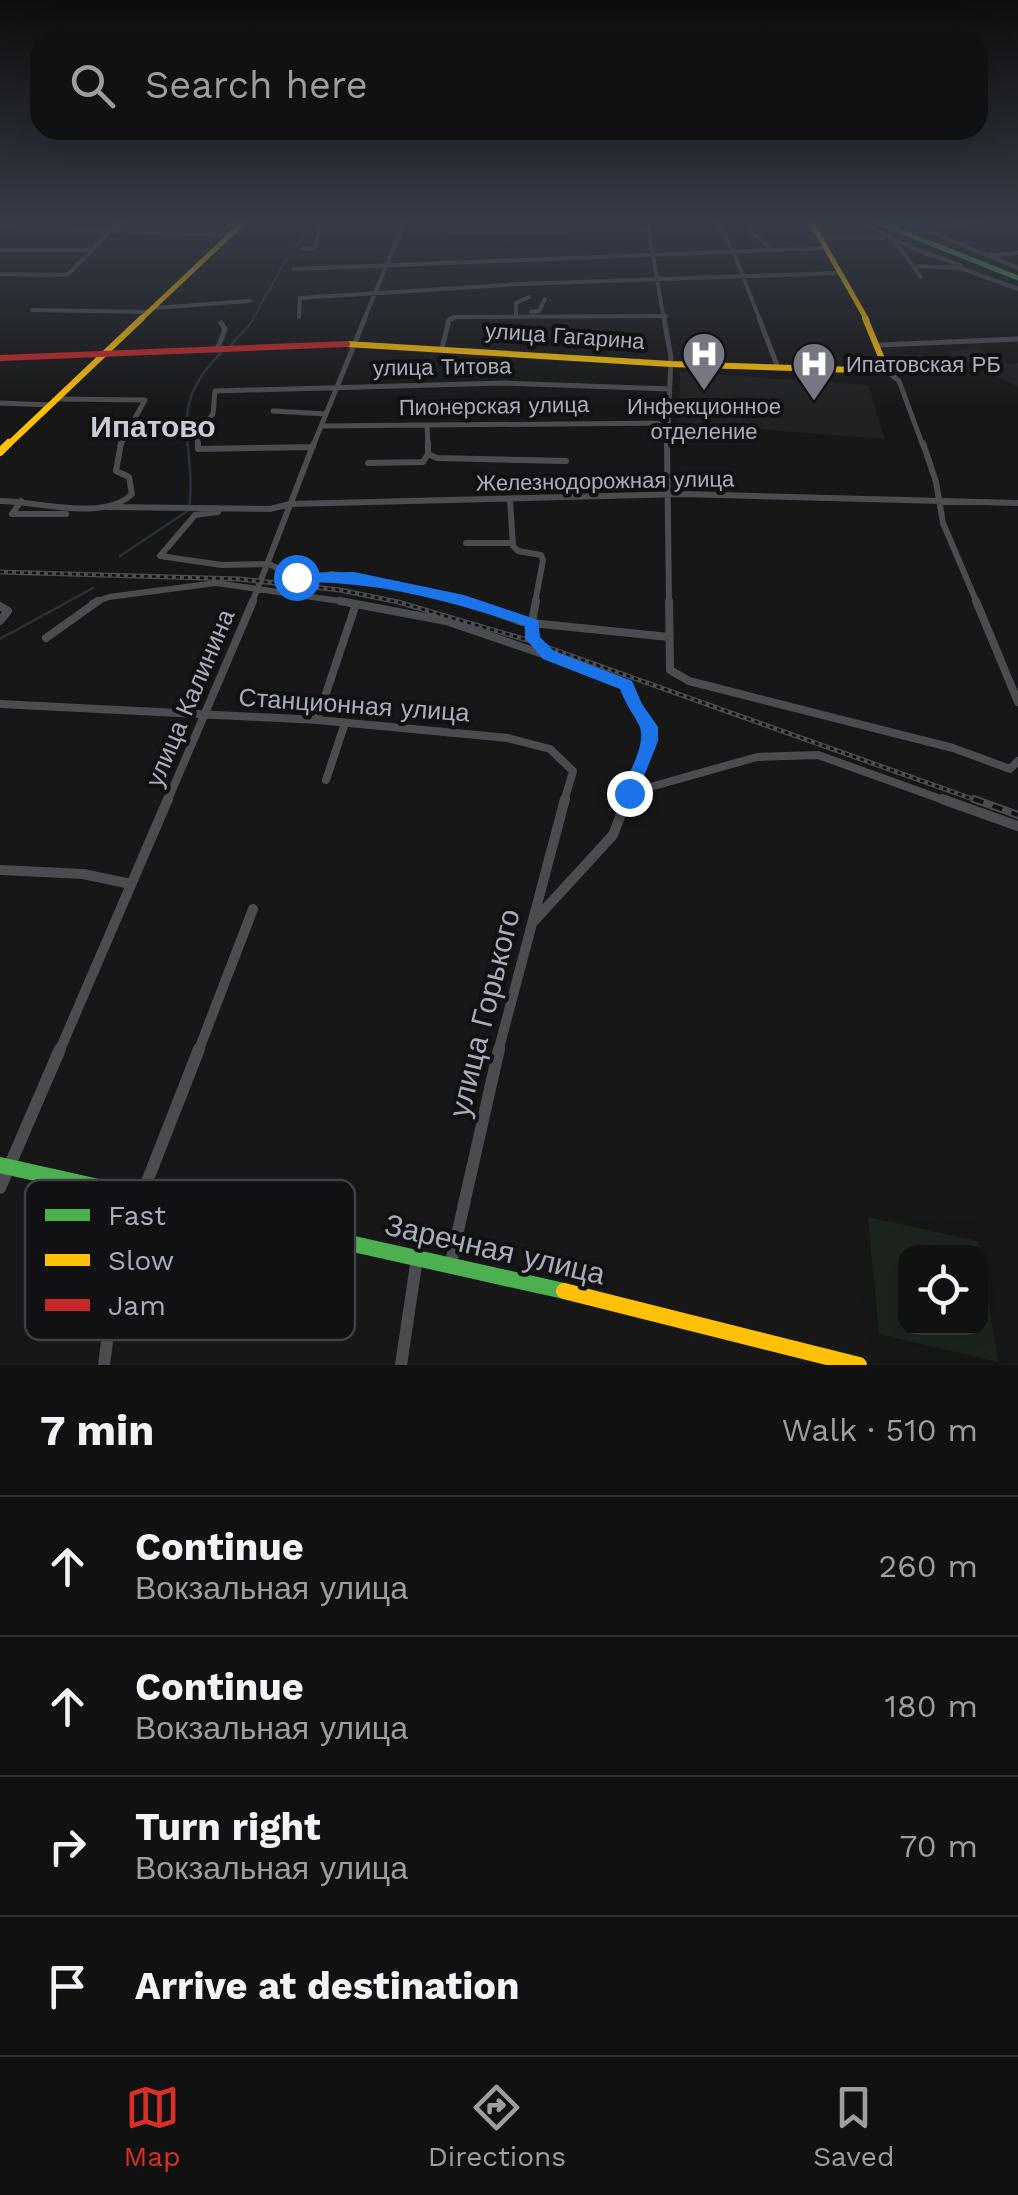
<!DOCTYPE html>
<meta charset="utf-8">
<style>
:root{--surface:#111;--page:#1a1a1a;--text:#f1f3f6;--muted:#9c9d9f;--line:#303131;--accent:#d93025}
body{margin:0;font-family:"Work Sans",sans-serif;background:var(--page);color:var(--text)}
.controls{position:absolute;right:30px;bottom:30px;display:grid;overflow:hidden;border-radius:20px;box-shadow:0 10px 40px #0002}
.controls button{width:90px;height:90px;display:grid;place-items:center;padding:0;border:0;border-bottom:2px solid var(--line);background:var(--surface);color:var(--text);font:50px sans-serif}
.stop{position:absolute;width:30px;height:30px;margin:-22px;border:8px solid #1a73e8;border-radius:50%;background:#fff}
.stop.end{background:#1a73e8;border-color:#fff;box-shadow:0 2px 10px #0008}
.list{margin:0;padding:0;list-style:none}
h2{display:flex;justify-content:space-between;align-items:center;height:130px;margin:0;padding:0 40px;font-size:42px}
h2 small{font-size:32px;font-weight:400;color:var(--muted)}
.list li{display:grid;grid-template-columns:65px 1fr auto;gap:30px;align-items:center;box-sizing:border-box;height:140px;padding:0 40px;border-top:2px solid var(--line)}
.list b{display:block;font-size:38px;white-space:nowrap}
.list p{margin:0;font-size:32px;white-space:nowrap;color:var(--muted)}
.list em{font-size:32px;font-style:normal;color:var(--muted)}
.icon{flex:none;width:55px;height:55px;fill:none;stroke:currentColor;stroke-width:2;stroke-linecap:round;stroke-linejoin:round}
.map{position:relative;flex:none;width:1018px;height:1365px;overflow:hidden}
.search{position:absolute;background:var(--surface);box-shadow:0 10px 40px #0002;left:30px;right:30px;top:30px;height:110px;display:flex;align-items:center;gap:25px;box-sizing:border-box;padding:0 35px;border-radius:30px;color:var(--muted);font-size:38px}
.sheet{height:690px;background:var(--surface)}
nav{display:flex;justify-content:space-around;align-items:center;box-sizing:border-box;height:140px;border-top:2px solid var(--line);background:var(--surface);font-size:28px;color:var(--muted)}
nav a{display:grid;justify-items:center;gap:5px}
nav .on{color:var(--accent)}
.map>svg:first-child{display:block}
.built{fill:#212123}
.green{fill:#1d241e}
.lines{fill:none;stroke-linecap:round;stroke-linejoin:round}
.stream{stroke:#2a3239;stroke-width:2.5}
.street-far5{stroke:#4b4c50;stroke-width:4}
.street-far4{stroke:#4b4c50;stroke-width:5}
.street-far3{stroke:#4b4c50;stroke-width:6}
.street-far2{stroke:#4b4c50;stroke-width:8}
.street-far1{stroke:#4b4c50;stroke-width:10}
.street{stroke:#4b4c50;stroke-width:12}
.fast-far1{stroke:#4caf50;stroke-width:5}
.fast{stroke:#4caf50;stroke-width:16}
.slow-far3{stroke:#ffc107;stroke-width:5}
.slow-far2{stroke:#ffc107;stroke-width:6}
.slow-far1{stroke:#ffc107;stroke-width:8}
.slow{stroke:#ffc107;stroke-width:16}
.jam-far1{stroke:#c62828;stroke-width:5}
.jam{stroke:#c62828;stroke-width:6}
.rail-far1-casing{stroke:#4b4c4f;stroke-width:5}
.rail-casing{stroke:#4b4c4f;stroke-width:8}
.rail-far1{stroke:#111113;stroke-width:2.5;stroke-dasharray:4;stroke-linecap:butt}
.rail{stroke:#111113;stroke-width:4;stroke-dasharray:10;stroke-linecap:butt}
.route{fill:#1a73e8}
.labels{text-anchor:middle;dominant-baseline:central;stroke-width:8;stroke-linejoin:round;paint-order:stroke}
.far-street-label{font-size:22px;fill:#a8adb8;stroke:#111113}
.far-poi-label{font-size:22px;fill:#a8adb8;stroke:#111113;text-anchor:start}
.street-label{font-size:25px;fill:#a8adb8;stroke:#111113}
.far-district-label{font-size:30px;font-weight:bold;fill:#c9ccd4;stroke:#111113}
.near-street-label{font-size:30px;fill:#a8adb8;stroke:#111113}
.key{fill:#111113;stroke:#3e4045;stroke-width:2.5}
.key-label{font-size:28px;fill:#a8adb8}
</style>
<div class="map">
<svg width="1018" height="1365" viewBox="0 0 1018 1365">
<rect width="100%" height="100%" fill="#171717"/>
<path class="built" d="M 975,348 L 1008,364 L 1018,363 L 1018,387 L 947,352 Z
M 680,372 L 868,385 L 885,439 L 679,423 Z"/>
<path class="green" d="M 868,1217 L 978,1241 L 980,1252 L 906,1252 L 906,1328 L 980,1328 L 981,1257 L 998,1362 L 879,1334 Z"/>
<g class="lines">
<path class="stream" d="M 231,345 L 250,324 L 284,263 L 315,220
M 120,556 L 189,510 C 198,443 162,408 224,350
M 0,639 L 93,588"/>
<path class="street-far5" d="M 647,220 L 664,320
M 716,220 L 735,256 L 760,320
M 902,220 L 1018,268
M 0,226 L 228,236
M 871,227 L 893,239 L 921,277
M 924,229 L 982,220
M 750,231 L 774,251
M 444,232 L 649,231
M 819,238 L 884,238
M 896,240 L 929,255
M 302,249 L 315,248 L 321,220
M 0,250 L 92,250
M 927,253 L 960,265
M 990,255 L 1018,253
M 913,266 L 961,268 L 1018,289
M 294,269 L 825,248
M 0,274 L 67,275 L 111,231
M 153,308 L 250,301
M 32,310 L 149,312
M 531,312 L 539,311 L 545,299
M 516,315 L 516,303 L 529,297
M 299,317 L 300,298 L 520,284 L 839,273
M 364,320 L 405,220
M 449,320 L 455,317 L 666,316"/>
<path class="street-far4" d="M 664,318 L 671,358 L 667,446
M 759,318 L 778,368
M 880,345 L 1018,339
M 442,348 L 449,320 L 453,318
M 217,350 L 225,329 L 221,323
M 887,371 L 899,381 L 923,446
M 57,399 L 145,400 L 120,446
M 0,403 L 51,405
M 273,411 L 326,414
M 427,425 L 428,446
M 321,426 L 669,423
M 198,446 L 197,433 L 213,414 L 215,391 L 504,383 L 670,389
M 313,446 L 365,318"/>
<path class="street-far3" d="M 198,443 L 198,449 L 313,447
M 428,443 L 428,454 L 437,458 L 566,461
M 667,443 L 669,603
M 923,443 L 936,482 L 943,523 L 977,603
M 368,463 L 423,462 L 428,454
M 510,499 L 513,546 L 518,551 L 541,555 L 543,560 L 535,603
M 0,501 C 36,501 104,522 132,494 L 129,477 L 116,471 L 121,443
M 21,501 L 12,514 L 66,514
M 108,507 L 270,509 L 290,504 L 682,494 L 1018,503
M 218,512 L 195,515 L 160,556 L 222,565 L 269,564 L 301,579 L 332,574 L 472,603
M 466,543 L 513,543
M 92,603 L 109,597 L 216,583 L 353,603
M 252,603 L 314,443"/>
<path class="street-far2" d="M 340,601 L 446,621 L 619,680 L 639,708 L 650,741 L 626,802
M 465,601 L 522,622 L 669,637
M 536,601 L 530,632 L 548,654
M 669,601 L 670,670 L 689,681 L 953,748 L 1010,769 L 1018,761
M 976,601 L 1018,702
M 0,606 L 8,611 L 0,621
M 46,638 L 98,601
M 0,704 L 317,720 L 508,738 L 550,749 L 573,771 L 564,802
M 317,720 L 356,604
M 326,780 L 345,723
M 629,793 L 757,757 L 818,755 L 949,802
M 167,802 L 253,601"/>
<path class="street-far1" d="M 942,799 L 1018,826
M 0,870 L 83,874 L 131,884
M 535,920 L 613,835 L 627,799
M 59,1052 L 168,799
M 198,1052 L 253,909
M 498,1052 L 565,799"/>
<path class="street" d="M 0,1188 L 60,1049
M 143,1192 L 199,1049
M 450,1266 L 499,1049
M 104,1365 L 127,1188
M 401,1365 L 417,1258"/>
<path class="fast-far1" d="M 872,220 L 1018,278"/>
<path class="fast" d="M 0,1165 L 564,1291"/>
<path class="slow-far3" d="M 810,220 L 867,320
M 140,320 L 246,220"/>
<path class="slow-far2" d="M 347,344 L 671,364 L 887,371 L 865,318
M 7,446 L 142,318"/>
<path class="slow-far1" d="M 0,452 L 9,443"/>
<path class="slow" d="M 564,1291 L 859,1365"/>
<path class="jam-far1" d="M 111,231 L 123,220"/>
<path class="jam" d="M 0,358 L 347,344"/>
<defs>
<path id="rail-far1" d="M 0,572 L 239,579 L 340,590 L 398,602 L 527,640 L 981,802"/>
<path id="rail" d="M 974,799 L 1018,815"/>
</defs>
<use href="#rail-far1" class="rail-far1-casing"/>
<use href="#rail" class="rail-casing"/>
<use href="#rail-far1" class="rail-far1"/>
<use href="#rail" class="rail"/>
</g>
<linearGradient id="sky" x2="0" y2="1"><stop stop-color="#0d0d0d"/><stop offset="0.54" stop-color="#363c47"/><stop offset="1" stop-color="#363c47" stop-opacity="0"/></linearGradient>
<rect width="1018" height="411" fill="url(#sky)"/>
<path class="route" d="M 354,572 L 464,595 L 538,620 L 540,637 L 554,651 L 632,681 L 642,704 L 658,727 L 658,741 L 635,799 L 629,801 L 620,793 C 627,776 648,743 639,725 C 632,712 625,703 620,689 L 543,659 L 525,638 L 525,626 C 448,600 377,581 296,582 L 289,577 L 296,573 Z"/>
<defs>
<symbol id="hospital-pin" viewBox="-11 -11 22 30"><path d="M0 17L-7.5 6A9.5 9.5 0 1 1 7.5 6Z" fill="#757880" stroke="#111113"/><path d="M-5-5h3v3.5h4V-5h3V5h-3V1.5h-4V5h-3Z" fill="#fff"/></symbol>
</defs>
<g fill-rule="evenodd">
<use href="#hospital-pin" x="679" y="329" width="50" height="68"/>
<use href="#hospital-pin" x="789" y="339" width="50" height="68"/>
</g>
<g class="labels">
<g class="far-street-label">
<text transform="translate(565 336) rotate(4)">улица Гагарина</text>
<text transform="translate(442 367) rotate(-1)">улица Титова</text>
<text transform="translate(494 406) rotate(-1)">Пионерская улица</text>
<text transform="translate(605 481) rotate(-1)">Железнодорожная улица</text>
</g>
<g class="far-poi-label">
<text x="846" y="364">Ипатовская РБ</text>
<text x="704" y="406" text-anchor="middle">Инфекционное<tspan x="704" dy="25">отделение</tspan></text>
</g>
<g class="street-label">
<text transform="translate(190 698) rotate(-67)">улица Калинина</text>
<text transform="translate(354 705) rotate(4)">Станционная улица</text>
</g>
<g class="far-district-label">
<text x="153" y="426">Ипатово</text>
</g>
<g class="near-street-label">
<text transform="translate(484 1013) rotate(-76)">улица Горького</text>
<text transform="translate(495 1249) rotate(13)">Заречная улица</text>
</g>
</g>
<rect x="25" y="1180" width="330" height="160" rx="15" class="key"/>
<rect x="45" y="1209" width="45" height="12" fill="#4caf50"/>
<rect x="45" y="1254" width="45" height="12" fill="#ffc107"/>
<rect x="45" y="1299" width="45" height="12" fill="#c62828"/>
<g class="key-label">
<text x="108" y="1225">Fast</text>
<text x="108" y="1270">Slow</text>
<text x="108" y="1315">Jam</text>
</g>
</svg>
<div class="controls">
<button><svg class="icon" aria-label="locate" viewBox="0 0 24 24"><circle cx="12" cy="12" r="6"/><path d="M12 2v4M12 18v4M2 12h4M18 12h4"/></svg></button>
</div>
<div class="stop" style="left:296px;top:577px"></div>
<div class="stop end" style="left:629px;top:793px"></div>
<div class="search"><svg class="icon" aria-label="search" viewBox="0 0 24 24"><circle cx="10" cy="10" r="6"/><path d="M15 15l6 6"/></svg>Search here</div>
</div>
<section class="sheet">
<h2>7 min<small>Walk · 510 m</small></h2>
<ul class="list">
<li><svg class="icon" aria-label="ahead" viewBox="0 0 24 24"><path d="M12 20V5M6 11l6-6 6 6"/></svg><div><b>Continue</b><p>Вокзальная улица</p></div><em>260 m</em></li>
<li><svg class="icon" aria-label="ahead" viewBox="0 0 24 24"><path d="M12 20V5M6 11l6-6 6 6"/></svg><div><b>Continue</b><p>Вокзальная улица</p></div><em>180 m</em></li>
<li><svg class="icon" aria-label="right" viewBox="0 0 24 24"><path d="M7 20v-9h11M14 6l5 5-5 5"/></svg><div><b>Turn right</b><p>Вокзальная улица</p></div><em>70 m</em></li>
<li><svg class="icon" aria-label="arrive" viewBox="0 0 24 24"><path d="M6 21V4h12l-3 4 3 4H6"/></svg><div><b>Arrive at destination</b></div></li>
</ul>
</section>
<nav>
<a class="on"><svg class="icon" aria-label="map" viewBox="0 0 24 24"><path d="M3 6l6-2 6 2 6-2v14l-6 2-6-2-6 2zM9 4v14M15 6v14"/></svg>Map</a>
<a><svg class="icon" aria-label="directions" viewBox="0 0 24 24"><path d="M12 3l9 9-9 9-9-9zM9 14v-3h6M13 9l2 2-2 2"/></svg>Directions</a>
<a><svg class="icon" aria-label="saved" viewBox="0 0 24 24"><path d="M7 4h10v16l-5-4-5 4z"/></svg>Saved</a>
</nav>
